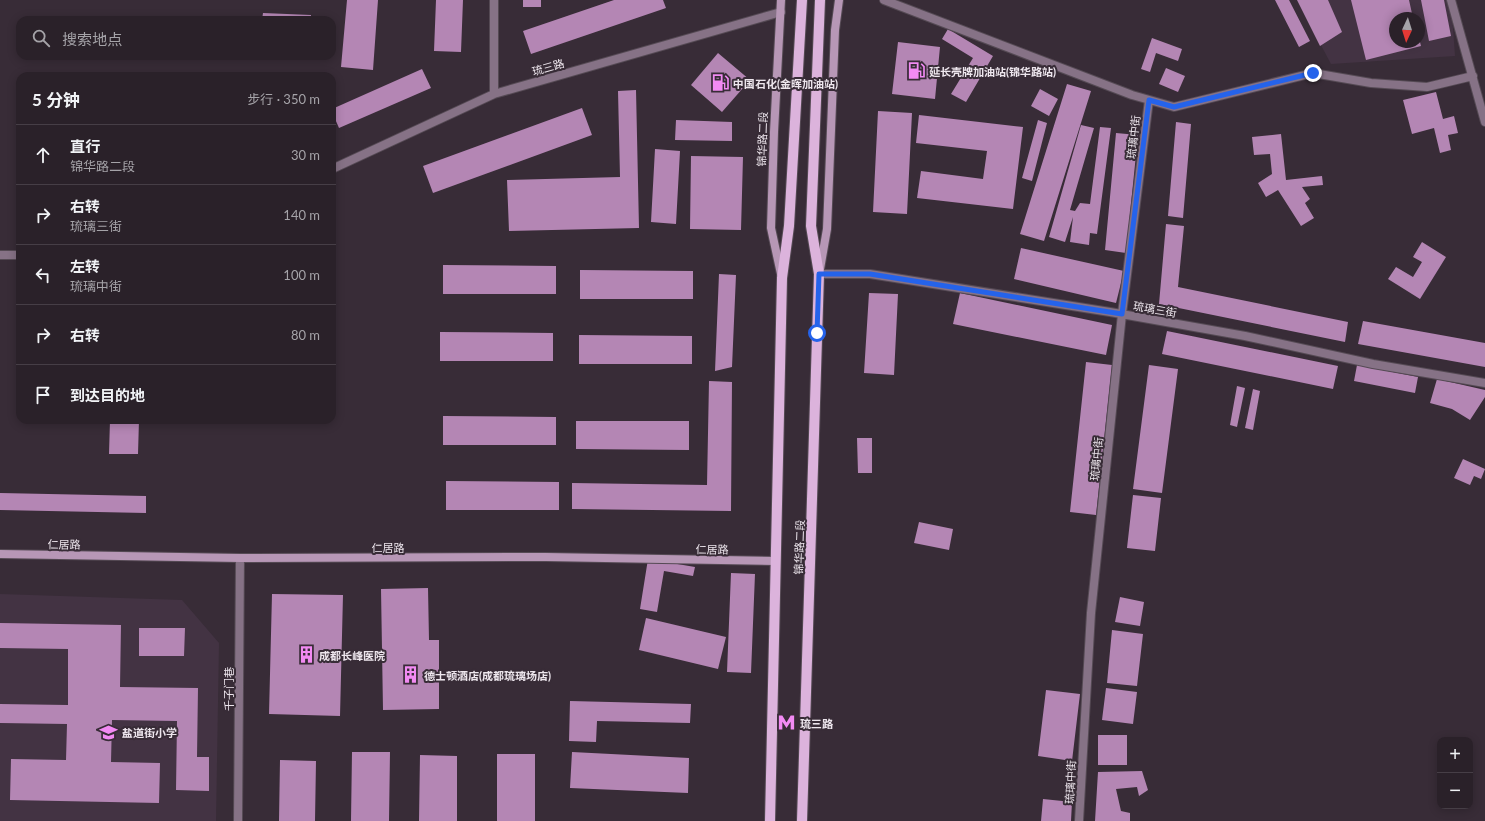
<!DOCTYPE html>
<html lang="zh">
<meta charset="utf-8">
<style>
:root{--surface:#2a2129;--page:#322931;--text:#f1f3f6;--muted:#a5a3a8;--line:#463e46}
body{margin:0;font-family:Lato,"Noto Sans SC",sans-serif;background:var(--page);color:var(--text)}
.controls{position:absolute;right:12px;bottom:12px;display:grid;overflow:hidden;border-radius:8px;box-shadow:0 2px 10px #0003}
.controls button{width:36px;height:36px;display:grid;place-items:center;padding:0;border:0;border-bottom:1px solid var(--line);background:var(--surface);color:var(--text);font:20px sans-serif}
.compass{position:absolute;left:1389px;top:12px;width:36px;height:36px;border-radius:50%;background:var(--surface);box-shadow:0 2px 10px #0003;rotate:184deg}
.stop{position:absolute;width:12px;height:12px;margin:-9px;border:3px solid #2563eb;border-radius:50%;background:#fff}
.stop.end{background:#2563eb;border-color:#fff;box-shadow:0 1px 4px #0008}
.list{margin:0;padding:0;list-style:none}
h2{display:flex;justify-content:space-between;align-items:center;height:52px;margin:0;padding:0 16px;font-size:17px}
h2 small{font-size:13px;font-weight:400;color:var(--muted)}
.list li{display:grid;grid-template-columns:26px 1fr auto;gap:12px;align-items:center;box-sizing:border-box;height:60px;padding:0 16px;border-top:1px solid var(--line)}
.list b{display:block;font-size:15px;white-space:nowrap}
.list p{margin:0;font-size:13px;white-space:nowrap;color:var(--muted)}
.list em{font-size:13px;font-style:normal;color:var(--muted)}
.icon{flex:none;width:22px;height:22px;fill:none;stroke:currentColor;stroke-width:2;stroke-linecap:round;stroke-linejoin:round}
.map{position:relative;flex:none;width:1485px;height:821px;overflow:hidden}
.search{position:absolute;background:var(--surface);box-shadow:0 2px 10px #0003;left:16px;top:16px;width:320px;height:44px;display:flex;align-items:center;gap:10px;box-sizing:border-box;padding:0 14px;border-radius:12px;color:var(--muted);font-size:15px}
.panel{position:absolute;background:var(--surface);box-shadow:0 2px 10px #0003;left:16px;top:72px;width:320px;height:352px;border-radius:12px}
.map>svg:first-child{display:block}
.built{fill:#433343;fill-rule:evenodd}
.building{fill:#b486b4}
.lines{fill:none;stroke-linecap:round;stroke-linejoin:round}
.street-casing{stroke:#554a54;stroke-width:10}
.secondary-casing{stroke:#554a54;stroke-width:10}
.primary-casing{stroke:#554a54;stroke-width:12}
.street{stroke:#867286;stroke-width:8}
.secondary{stroke:#b797b6;stroke-width:8}
.primary{stroke:#dcb3dc;stroke-width:10}
.route{stroke:#2563eb;stroke-width:5}
.labels{text-anchor:middle;dominant-baseline:central;stroke-width:4;stroke-linejoin:round;paint-order:stroke}
.street-label{font-size:11px;fill:#ede6ed;stroke:#382c37}
.poi-label{font-size:11px;font-weight:bold;fill:#ede6ed;stroke:#382c37;text-anchor:start}
</style>
<div class="map">
<svg width="1485" height="821" viewBox="0 0 1485 821">
<rect width="100%" height="100%" fill="#382c37"/>
<path class="built" d="M 1297,0 L 1451,0 L 1455,56 L 1331,64 ZM 1395,18 L 1419,18 L 1419,42 L 1395,42 Z
M 0,594 L 182,600 L 219,643 L 216,821 L 0,821 Z"/>
<path class="building" d="M 347,0 L 378,0 L 373,70 L 341,67 Z
M 436,0 L 463,0 L 461,52 L 434,51 Z
M 523,0 L 541,0 L 541,7 L 523,7 Z
M 614,0 L 663,0 L 666,8 L 531,54 L 523,31 Z
M 1275,0 L 1289,0 L 1310,41 L 1299,47 Z
M 1297,0 L 1328,0 L 1342,32 L 1320,46 Z
M 1351,0 L 1409,0 L 1413,18 L 1395,18 L 1395,42 L 1420,42 L 1421,46 L 1366,60 Z
M 1421,0 L 1444,0 L 1451,36 L 1429,41 Z
M 263,13 L 311,15 L 311,20 L 262,20 Z
M 948,29 L 993,56 L 966,102 L 951,94 L 973,58 L 942,39 Z
M 1152,38 L 1182,49 L 1178,61 L 1156,53 L 1150,72 L 1141,69 Z
M 898,42 L 940,47 L 935,99 L 892,94 Z
M 718,53 L 750,80 L 722,112 L 691,85 Z
M 1166,68 L 1185,76 L 1178,92 L 1159,84 Z
M 422,69 L 431,88 L 339,128 L 332,112 L 332,109 Z
M 1067,84 L 1091,91 L 1044,241 L 1020,234 Z
M 1040,89 L 1058,99 L 1049,116 L 1031,106 Z
M 636,90 L 639,228 L 509,231 L 507,180 L 620,177 L 618,91 Z
M 1436,92 L 1443,119 L 1454,116 L 1458,133 L 1448,135 L 1451,150 L 1440,153 L 1434,128 L 1412,134 L 1403,100 Z
M 582,108 L 592,135 L 433,193 L 423,166 Z
M 878,111 L 912,113 L 907,214 L 873,212 Z
M 919,115 L 1023,127 L 1013,209 L 917,198 L 921,171 L 983,179 L 987,151 L 916,143 Z
M 676,120 L 732,122 L 732,141 L 675,140 Z
M 1038,120 L 1047,123 L 1032,181 L 1022,178 Z
M 1176,122 L 1191,124 L 1183,218 L 1168,216 Z
M 1081,125 L 1094,128 L 1070,210 L 1075,211 L 1080,203 L 1090,204 L 1100,127 L 1111,128 L 1097,234 L 1090,233 L 1089,245 L 1070,242 L 1073,217 L 1065,242 L 1049,237 Z
M 1116,133 L 1138,135 L 1126,253 L 1105,250 Z
M 1281,134 L 1286,180 L 1322,176 L 1323,185 L 1302,187 L 1310,199 L 1305,203 L 1314,218 L 1301,226 L 1278,190 L 1266,197 L 1258,183 L 1272,174 L 1270,154 L 1254,155 L 1252,137 Z
M 655,149 L 680,151 L 676,224 L 651,222 Z
M 691,156 L 743,157 L 741,230 L 690,229 Z
M 1166,224 L 1184,226 L 1178,287 L 1348,322 L 1345,342 L 1159,304 Z
M 1422,242 L 1446,257 L 1420,299 L 1388,279 L 1396,267 L 1413,277 L 1422,262 L 1413,257 Z
M 1021,248 L 1124,271 L 1116,303 L 1014,279 Z
M 443,265 L 556,266 L 556,294 L 443,294 Z
M 580,270 L 693,271 L 693,299 L 580,299 Z
M 719,274 L 736,275 L 732,367 L 715,371 Z
M 869,293 L 898,294 L 894,375 L 864,373 Z
M 960,293 L 1112,325 L 1106,355 L 953,324 Z
M 1363,321 L 1485,343 L 1485,367 L 1358,344 Z
M 1167,331 L 1338,366 L 1333,389 L 1162,354 Z
M 440,332 L 553,333 L 553,361 L 440,361 Z
M 579,335 L 692,336 L 692,364 L 579,364 Z
M 1086,362 L 1112,365 L 1096,515 L 1070,512 Z
M 1149,365 L 1178,369 L 1162,493 L 1133,489 Z
M 1357,365 L 1418,377 L 1415,393 L 1354,381 Z
M 1437,379 L 1485,390 L 1485,397 L 1470,420 L 1452,409 L 1430,403 Z
M 709,381 L 732,382 L 731,511 L 572,509 L 572,483 L 707,485 Z
M 1237,386 L 1245,388 L 1237,427 L 1230,425 Z
M 1253,389 L 1260,391 L 1253,430 L 1245,428 Z
M 443,416 L 556,417 L 556,445 L 443,445 Z
M 110,420 L 139,420 L 138,454 L 109,454 Z
M 576,421 L 689,421 L 689,450 L 576,449 Z
M 857,438 L 872,438 L 872,473 L 858,473 Z
M 1463,459 L 1485,469 L 1481,479 L 1474,476 L 1470,485 L 1454,478 Z
M 446,481 L 559,482 L 559,510 L 446,510 Z
M 0,493 L 146,496 L 146,513 L 0,510 Z
M 1133,495 L 1161,498 L 1155,551 L 1127,548 Z
M 919,522 L 953,529 L 949,550 L 914,543 Z
M 648,559 L 695,567 L 693,576 L 664,571 L 657,612 L 640,609 Z
M 731,573 L 755,574 L 751,673 L 727,672 Z
M 428,588 L 429,640 L 439,640 L 439,709 L 383,710 L 381,589 Z
M 272,594 L 343,595 L 340,716 L 269,714 Z
M 1120,597 L 1144,602 L 1140,626 L 1115,622 Z
M 646,618 L 726,637 L 718,669 L 639,650 Z
M 0,623 L 121,625 L 120,687 L 198,688 L 197,757 L 209,757 L 209,791 L 176,790 L 177,721 L 112,720 L 111,762 L 160,763 L 159,803 L 10,800 L 11,759 L 66,760 L 67,724 L 0,723 L 0,704 L 68,705 L 68,649 L 0,648 Z
M 139,628 L 185,628 L 184,656 L 139,656 Z
M 1112,630 L 1143,634 L 1137,686 L 1107,683 Z
M 1106,688 L 1137,692 L 1133,724 L 1102,720 Z
M 1046,690 L 1080,694 L 1072,761 L 1038,756 Z
M 570,701 L 691,704 L 690,723 L 597,721 L 596,742 L 569,741 Z
M 1098,735 L 1127,735 L 1127,765 L 1098,765 Z
M 352,752 L 390,752 L 389,821 L 351,821 Z
M 572,752 L 689,758 L 688,793 L 570,788 Z
M 497,754 L 535,754 L 535,821 L 497,821 Z
M 420,755 L 457,756 L 457,821 L 419,821 Z
M 280,760 L 316,761 L 315,821 L 279,821 Z
M 1142,771 L 1148,790 L 1139,796 L 1137,787 L 1116,789 L 1121,811 L 1130,813 L 1130,821 L 1095,821 L 1098,772 Z
M 1043,799 L 1072,802 L 1071,821 L 1041,821 Z"/>
<g class="lines">
<defs>
<path id="street" d="M 884,0 L 1132,95 L 1174,107 L 1313,73 L 1371,83 L 1427,87 L 1473,76
M 1451,0 L 1485,122
M 494,94 L 494,0
M 332,169 L 494,94 L 781,12
M 0,255 L 20,255
M 819,274 L 870,274 L 1110,312 L 1245,336 L 1373,364 L 1485,383
M 238,821 L 240,558
M 1079,821 L 1091,613 L 1122,314 L 1149,100"/>
<path id="secondary" d="M 820,269 L 827,229 L 835,30 L 839,0
M 781,274 L 771,228 L 774,132 L 781,0
M 0,554 L 240,558 L 546,557 L 776,561"/>
<path id="primary" d="M 770,821 L 782,278 L 789,226 L 802,0
M 802,821 L 819,274 L 811,226 L 820,0"/>
</defs>
<use href="#street" class="street-casing"/>
<use href="#secondary" class="secondary-casing"/>
<use href="#primary" class="primary-casing"/>
<use href="#street" class="street"/>
<use href="#secondary" class="secondary"/>
<use href="#primary" class="primary"/>
</g>
<g class="lines">
<path class="route" d="M 817,333 L 819,274 L 870,274 L 1122,314 L 1149,100 L 1174,107 L 1313,73"/>
</g>
<defs>
<symbol id="fuel-bare" viewBox="-9 -9 18 18"><path d="M-5.5-6h7V0h2V4h1.3V-2.5L3-4.5l.8-.8L6-3V5H2.5V1h-1V6h-7ZM-4.2-4.7v3.2H.2V-4.7Z" fill="#f28af3" stroke="#382c37" stroke-width="2.5" paint-order="stroke"/></symbol>
<symbol id="building-bare" viewBox="-9 -9 18 18"><path d="M-4-6H4V6H1V3H-1V6H-4ZM-2.5-4.3h1.7v1.8h-1.7ZM.8-4.3h1.7v1.8H.8ZM-2.5-1h1.7V.8h-1.7ZM.8-1h1.7V.8H.8Z" fill="#f28af3" stroke="#382c37" stroke-width="2.5" paint-order="stroke"/></symbol>
<symbol id="metro-bare" viewBox="-9 -9 18 18"><path d="M-5.5 5V-5H-3L0 0L3-5H5.5V5H3V-.5L0 4L-3-.5V5Z" fill="#f28af3" stroke="#382c37" stroke-width="2.5" paint-order="stroke"/></symbol>
<symbol id="school-bare" viewBox="-9 -9 18 18"><path d="M0-5L7-2L0 1L-7-2ZM-4 1L0 2.5L4 1V4Q0 6-4 4Z" fill="#f28af3" stroke="#382c37" stroke-width="2.5" paint-order="stroke"/></symbol>
</defs>
<g fill-rule="evenodd">
<use href="#fuel-bare" x="904" y="58" width="25" height="25"/>
<use href="#fuel-bare" x="708" y="70" width="25" height="25"/>
<use href="#building-bare" x="294" y="642" width="25" height="25"/>
<use href="#building-bare" x="398" y="662" width="25" height="25"/>
<use href="#metro-bare" x="774" y="710" width="25" height="25"/>
<use href="#school-bare" x="96" y="720" width="25" height="25"/>
</g>
<g class="labels">
<g class="street-label">
<text transform="translate(548 67) rotate(-16)">琉三路</text>
<text transform="translate(1133 137) rotate(-83)">琉璃中街</text>
<text transform="translate(762 139) rotate(-88)">锦华路二段</text>
<text transform="translate(1155 309) rotate(10)">琉璃三街</text>
<text transform="translate(1096 459) rotate(-84)">琉璃中街</text>
<text transform="translate(64 544) rotate(1)">仁居路</text>
<text x="388" y="547">仁居路</text>
<text transform="translate(799 547) rotate(-88)">锦华路二段</text>
<text transform="translate(712 549) rotate(1)">仁居路</text>
<text transform="translate(228 689) rotate(-90)">千子门巷</text>
<text transform="translate(1070 782) rotate(-87)">琉璃中街</text>
</g>
<g class="poi-label">
<text x="929" y="71">延长壳牌加油站(锦华路站)</text>
<text x="733" y="83">中国石化(金晖加油站)</text>
<text x="319" y="655">成都长峰医院</text>
<text x="424" y="675">德士顿酒店(成都琉璃场店)</text>
<text x="800" y="723">琉三路</text>
<text x="122" y="732">盐道街小学</text>
</g>
</g>
</svg>
<div class="controls">
<button>+</button>
<button>−</button>
</div>
<svg class="compass" viewBox="-18 -18 36 36"><path d="M0-13l5 13h-10z" fill="#e53935"/><path d="M0 13l5-13h-10z" fill="#a5a3a8"/></svg>
<div class="stop" style="left:817px;top:333px"></div>
<div class="stop end" style="left:1313px;top:73px"></div>
<div class="search"><svg class="icon" aria-label="search" viewBox="0 0 24 24"><circle cx="10" cy="10" r="6"/><path d="M15 15l6 6"/></svg>搜索地点</div>
<section class="panel">
<h2>5 分钟<small>步行 · 350 m</small></h2>
<ul class="list">
<li><svg class="icon" aria-label="ahead" viewBox="0 0 24 24"><path d="M12 20V5M6 11l6-6 6 6"/></svg><div><b>直行</b><p>锦华路二段</p></div><em>30 m</em></li>
<li><svg class="icon" aria-label="right" viewBox="0 0 24 24"><path d="M7 20v-9h11M14 6l5 5-5 5"/></svg><div><b>右转</b><p>琉璃三街</p></div><em>140 m</em></li>
<li><svg class="icon" aria-label="left" viewBox="0 0 24 24"><path d="M17 20v-9H6M10 6l-5 5 5 5"/></svg><div><b>左转</b><p>琉璃中街</p></div><em>100 m</em></li>
<li><svg class="icon" aria-label="right" viewBox="0 0 24 24"><path d="M7 20v-9h11M14 6l5 5-5 5"/></svg><div><b>右转</b></div><em>80 m</em></li>
<li><svg class="icon" aria-label="arrive" viewBox="0 0 24 24"><path d="M6 21V4h12l-3 4 3 4H6"/></svg><div><b>到达目的地</b></div></li>
</ul>
</section>
</div>
